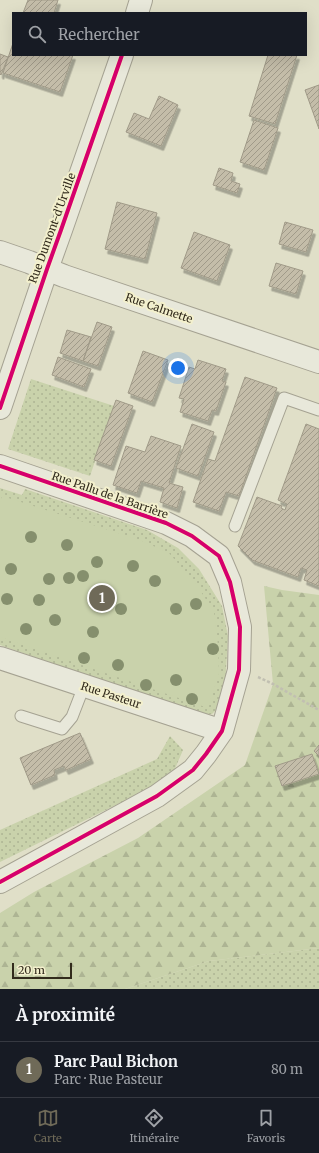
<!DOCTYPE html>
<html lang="fr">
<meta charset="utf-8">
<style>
:root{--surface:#171b24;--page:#20242c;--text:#f1f3f6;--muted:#9ea1a6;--line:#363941;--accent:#6f6a58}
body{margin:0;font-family:Merriweather,serif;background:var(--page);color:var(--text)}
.scale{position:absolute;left:12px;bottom:10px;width:60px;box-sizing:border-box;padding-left:4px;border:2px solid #322b1c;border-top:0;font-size:11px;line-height:14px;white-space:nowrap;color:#322b1c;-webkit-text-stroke:3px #f3f0cd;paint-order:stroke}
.you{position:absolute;left:178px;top:368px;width:14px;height:14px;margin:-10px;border:3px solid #fff;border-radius:50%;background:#1a73e8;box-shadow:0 0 0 6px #1a73e833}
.badge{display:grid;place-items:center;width:26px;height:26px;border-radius:50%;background:var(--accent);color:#fff;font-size:13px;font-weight:700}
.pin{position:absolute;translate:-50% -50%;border:2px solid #fff;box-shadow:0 1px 4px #0006}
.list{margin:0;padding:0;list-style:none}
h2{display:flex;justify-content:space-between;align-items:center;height:52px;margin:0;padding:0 16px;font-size:17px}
h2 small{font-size:13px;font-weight:400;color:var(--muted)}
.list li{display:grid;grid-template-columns:26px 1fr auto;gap:12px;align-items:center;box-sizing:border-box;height:56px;padding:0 16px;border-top:1px solid var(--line)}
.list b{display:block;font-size:15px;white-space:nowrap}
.list p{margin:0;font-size:13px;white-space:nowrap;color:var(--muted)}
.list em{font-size:13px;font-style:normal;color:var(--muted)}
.icon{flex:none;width:22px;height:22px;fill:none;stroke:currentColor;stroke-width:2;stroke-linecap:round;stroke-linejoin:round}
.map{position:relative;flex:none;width:319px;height:989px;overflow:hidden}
.search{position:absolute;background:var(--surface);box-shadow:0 4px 16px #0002;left:12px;right:12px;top:12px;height:44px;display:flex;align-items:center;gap:10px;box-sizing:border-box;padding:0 14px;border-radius:0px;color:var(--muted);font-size:15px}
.sheet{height:108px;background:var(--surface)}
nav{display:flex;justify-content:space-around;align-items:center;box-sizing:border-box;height:56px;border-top:1px solid var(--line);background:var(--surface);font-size:11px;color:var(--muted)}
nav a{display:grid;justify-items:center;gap:2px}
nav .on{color:var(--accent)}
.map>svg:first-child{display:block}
.grass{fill:url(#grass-dots)}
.forest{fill:url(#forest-firs)}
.park{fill:#c9d2ab}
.building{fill:url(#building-hatch);stroke:#a09a88;filter:url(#shadow)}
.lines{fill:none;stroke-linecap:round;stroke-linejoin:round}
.service-casing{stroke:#a5a292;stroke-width:13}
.minor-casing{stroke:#a5a292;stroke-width:24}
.tertiary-casing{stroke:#a5a292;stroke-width:24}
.path{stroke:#c1bfb1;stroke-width:2.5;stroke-dasharray:3 2;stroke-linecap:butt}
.service{stroke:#e8e8da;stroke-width:11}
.minor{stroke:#e8e8da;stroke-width:22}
.tertiary{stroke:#e8e8da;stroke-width:22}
.cycleway-casing{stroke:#f3f0cd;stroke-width:6}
.cycleway{stroke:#d6006c;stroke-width:4}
.tree{fill:#858f6d}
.labels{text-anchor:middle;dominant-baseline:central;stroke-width:4;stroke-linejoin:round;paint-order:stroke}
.street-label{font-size:11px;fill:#322b1c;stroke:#f3f0cd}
</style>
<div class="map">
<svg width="319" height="989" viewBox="0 0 319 989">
<defs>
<pattern id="grass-dots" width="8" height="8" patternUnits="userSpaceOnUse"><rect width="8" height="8" fill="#c9d2ab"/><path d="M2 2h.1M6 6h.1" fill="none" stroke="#adb493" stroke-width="1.8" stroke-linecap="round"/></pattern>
<pattern id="forest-firs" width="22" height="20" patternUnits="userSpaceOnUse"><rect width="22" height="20" fill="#c9d2ab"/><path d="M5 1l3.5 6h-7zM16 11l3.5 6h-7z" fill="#adb493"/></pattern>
<pattern id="building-hatch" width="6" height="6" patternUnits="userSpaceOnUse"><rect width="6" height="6" fill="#c4bda9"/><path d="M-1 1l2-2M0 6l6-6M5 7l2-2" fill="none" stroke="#a09a89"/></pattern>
<filter id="shadow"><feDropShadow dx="2.5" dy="4.5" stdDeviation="0" flood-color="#0004"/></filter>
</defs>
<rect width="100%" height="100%" fill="#e0dfc8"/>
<path class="grass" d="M 31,379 L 114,406 L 90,476 L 8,449 Z
M 0,488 L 22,495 L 25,489 L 147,530 L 178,548 L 199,569 L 222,606 L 228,636 L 225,687 L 220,706 L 212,714 L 201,715 L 0,645 Z
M 170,736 L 183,750 L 171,778 L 0,862 L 0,830 L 157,759 Z
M 319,948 L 319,989 L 125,989 L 209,961 Z"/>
<path class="forest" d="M 264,586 L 282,590 L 319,595 L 319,948 L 209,961 L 125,989 L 0,989 L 0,913 L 34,892 L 138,838 L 245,765 L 273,684 Z"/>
<path class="park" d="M 2,496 L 140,540 L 169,553 L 196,584 L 214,612 L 218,646 L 219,674 L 208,708 L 0,637 L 0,502 Z"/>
<path class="building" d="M 28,0 L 58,0 L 54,13 L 23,13 Z
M 13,43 L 13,55 L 73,55 L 60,92 L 3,73 Z
M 0,54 L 8,57 L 1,75 L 0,74 Z
M 268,55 L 297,55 L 275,124 L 249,116 Z
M 319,85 L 319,129 L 305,90 Z
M 159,96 L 178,105 L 161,146 L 126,132 L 134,113 L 149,119 Z
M 254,120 L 278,128 L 264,170 L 240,162 Z
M 219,168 L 233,173 L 231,181 L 240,184 L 237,193 L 213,185 Z
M 117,202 L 157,213 L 145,259 L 105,249 Z
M 285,222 L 313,230 L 306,252 L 279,244 Z
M 194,232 L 230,245 L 217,281 L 181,268 Z
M 276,263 L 303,271 L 296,294 L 269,286 Z
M 97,322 L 112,327 L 98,366 L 83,361 Z
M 67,330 L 91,337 L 83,361 L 60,353 Z
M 143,351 L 168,360 L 152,402 L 128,393 Z
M 58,357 L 91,369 L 84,387 L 52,375 Z
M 198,360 L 226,369 L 222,381 L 226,382 L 216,411 L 212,410 L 208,421 L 180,412 L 184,399 L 179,398 L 189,367 L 195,369 Z
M 245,377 L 277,388 L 239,496 L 226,492 L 219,511 L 193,502 L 208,459 L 215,461 Z
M 116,400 L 133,406 L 111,466 L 94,460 Z
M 192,424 L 214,432 L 198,476 L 176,468 Z
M 306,424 L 319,429 L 319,586 L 304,580 L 307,570 L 301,568 L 298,577 L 252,560 L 238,546 L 257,497 L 282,506 L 281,508 L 285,510 L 287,504 L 278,500 Z
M 151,436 L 181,446 L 169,483 L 183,487 L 177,508 L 160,502 L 164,488 L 141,481 L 137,493 L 113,485 L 126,446 L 145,452 Z
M 80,733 L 91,759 L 66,770 L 64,766 L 54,770 L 55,775 L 31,785 L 20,758 Z
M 319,745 L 319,756 L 314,751 Z
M 312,754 L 319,774 L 282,786 L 275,766 Z"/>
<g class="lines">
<defs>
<path id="service" d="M 235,526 L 284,398 L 319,410
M 21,716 L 62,729 L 72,717 L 84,686"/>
<path id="minor" d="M 137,13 L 141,0
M 0,252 L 29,262 L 64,276 L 319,362
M 0,408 L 47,269 L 61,230 L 122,55"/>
<path id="tertiary" d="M 0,466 L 166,523 L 192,536 L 219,556 L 230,582 L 240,627 L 239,670 L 222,731 L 206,754 L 193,770 L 157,796 L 0,882
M 0,658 L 222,731"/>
</defs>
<use href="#service" class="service-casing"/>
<use href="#minor" class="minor-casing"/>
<use href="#tertiary" class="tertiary-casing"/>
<path class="path" d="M 258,677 L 273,684 L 319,710"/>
<use href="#service" class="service"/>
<use href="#minor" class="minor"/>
<use href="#tertiary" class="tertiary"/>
<defs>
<path id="cycleway" d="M 0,408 L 47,269 L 61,230 L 122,55
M 0,466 L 166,523 L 192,536 L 219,556 L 230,582 L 240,627 L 239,670 L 222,731 L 206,754 L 193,770 L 157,796 L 0,882"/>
</defs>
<use href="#cycleway" class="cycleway-casing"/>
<use href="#cycleway" class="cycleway"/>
</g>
<g class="tree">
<circle cx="31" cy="537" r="6"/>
<circle cx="67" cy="545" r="6"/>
<circle cx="97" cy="562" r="6"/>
<circle cx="133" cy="566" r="6"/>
<circle cx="11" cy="569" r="6"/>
<circle cx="83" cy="576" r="6"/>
<circle cx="69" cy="578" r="6"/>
<circle cx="49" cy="579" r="6"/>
<circle cx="155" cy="581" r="6"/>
<circle cx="93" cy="598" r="6"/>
<circle cx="7" cy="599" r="6"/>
<circle cx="39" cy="600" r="6"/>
<circle cx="196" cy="604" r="6"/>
<circle cx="121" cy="609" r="6"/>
<circle cx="176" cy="609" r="6"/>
<circle cx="55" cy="620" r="6"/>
<circle cx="26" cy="629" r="6"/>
<circle cx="93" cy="632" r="6"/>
<circle cx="213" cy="649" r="6"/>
<circle cx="84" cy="658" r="6"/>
<circle cx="118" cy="665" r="6"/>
<circle cx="176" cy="680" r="6"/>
<circle cx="146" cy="685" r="6"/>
<circle cx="192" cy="699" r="6"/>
</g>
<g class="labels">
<g class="street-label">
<text transform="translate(52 228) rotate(-70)">Rue Dumont-d'Urville</text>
<text transform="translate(159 308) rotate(19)">Rue Calmette</text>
<text transform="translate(110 495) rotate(19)">Rue Pallu de la Barrière</text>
<text transform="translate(111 695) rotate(18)">Rue Pasteur</text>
</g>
</g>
</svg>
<div class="scale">20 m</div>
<div class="you"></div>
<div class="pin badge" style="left:102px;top:598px">1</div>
<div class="search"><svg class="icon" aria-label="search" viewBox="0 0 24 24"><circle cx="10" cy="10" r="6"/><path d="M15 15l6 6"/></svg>Rechercher</div>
</div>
<section class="sheet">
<h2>À proximité<small></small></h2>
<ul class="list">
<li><span class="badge">1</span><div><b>Parc Paul Bichon</b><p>Parc · Rue Pasteur</p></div><em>80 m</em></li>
</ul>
</section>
<nav>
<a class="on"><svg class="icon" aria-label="map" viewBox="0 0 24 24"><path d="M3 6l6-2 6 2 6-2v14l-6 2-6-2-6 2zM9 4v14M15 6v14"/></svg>Carte</a>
<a><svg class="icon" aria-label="directions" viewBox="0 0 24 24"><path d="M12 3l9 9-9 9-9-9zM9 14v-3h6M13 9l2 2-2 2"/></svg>Itinéraire</a>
<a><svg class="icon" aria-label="saved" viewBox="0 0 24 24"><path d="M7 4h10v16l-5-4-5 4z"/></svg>Favoris</a>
</nav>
